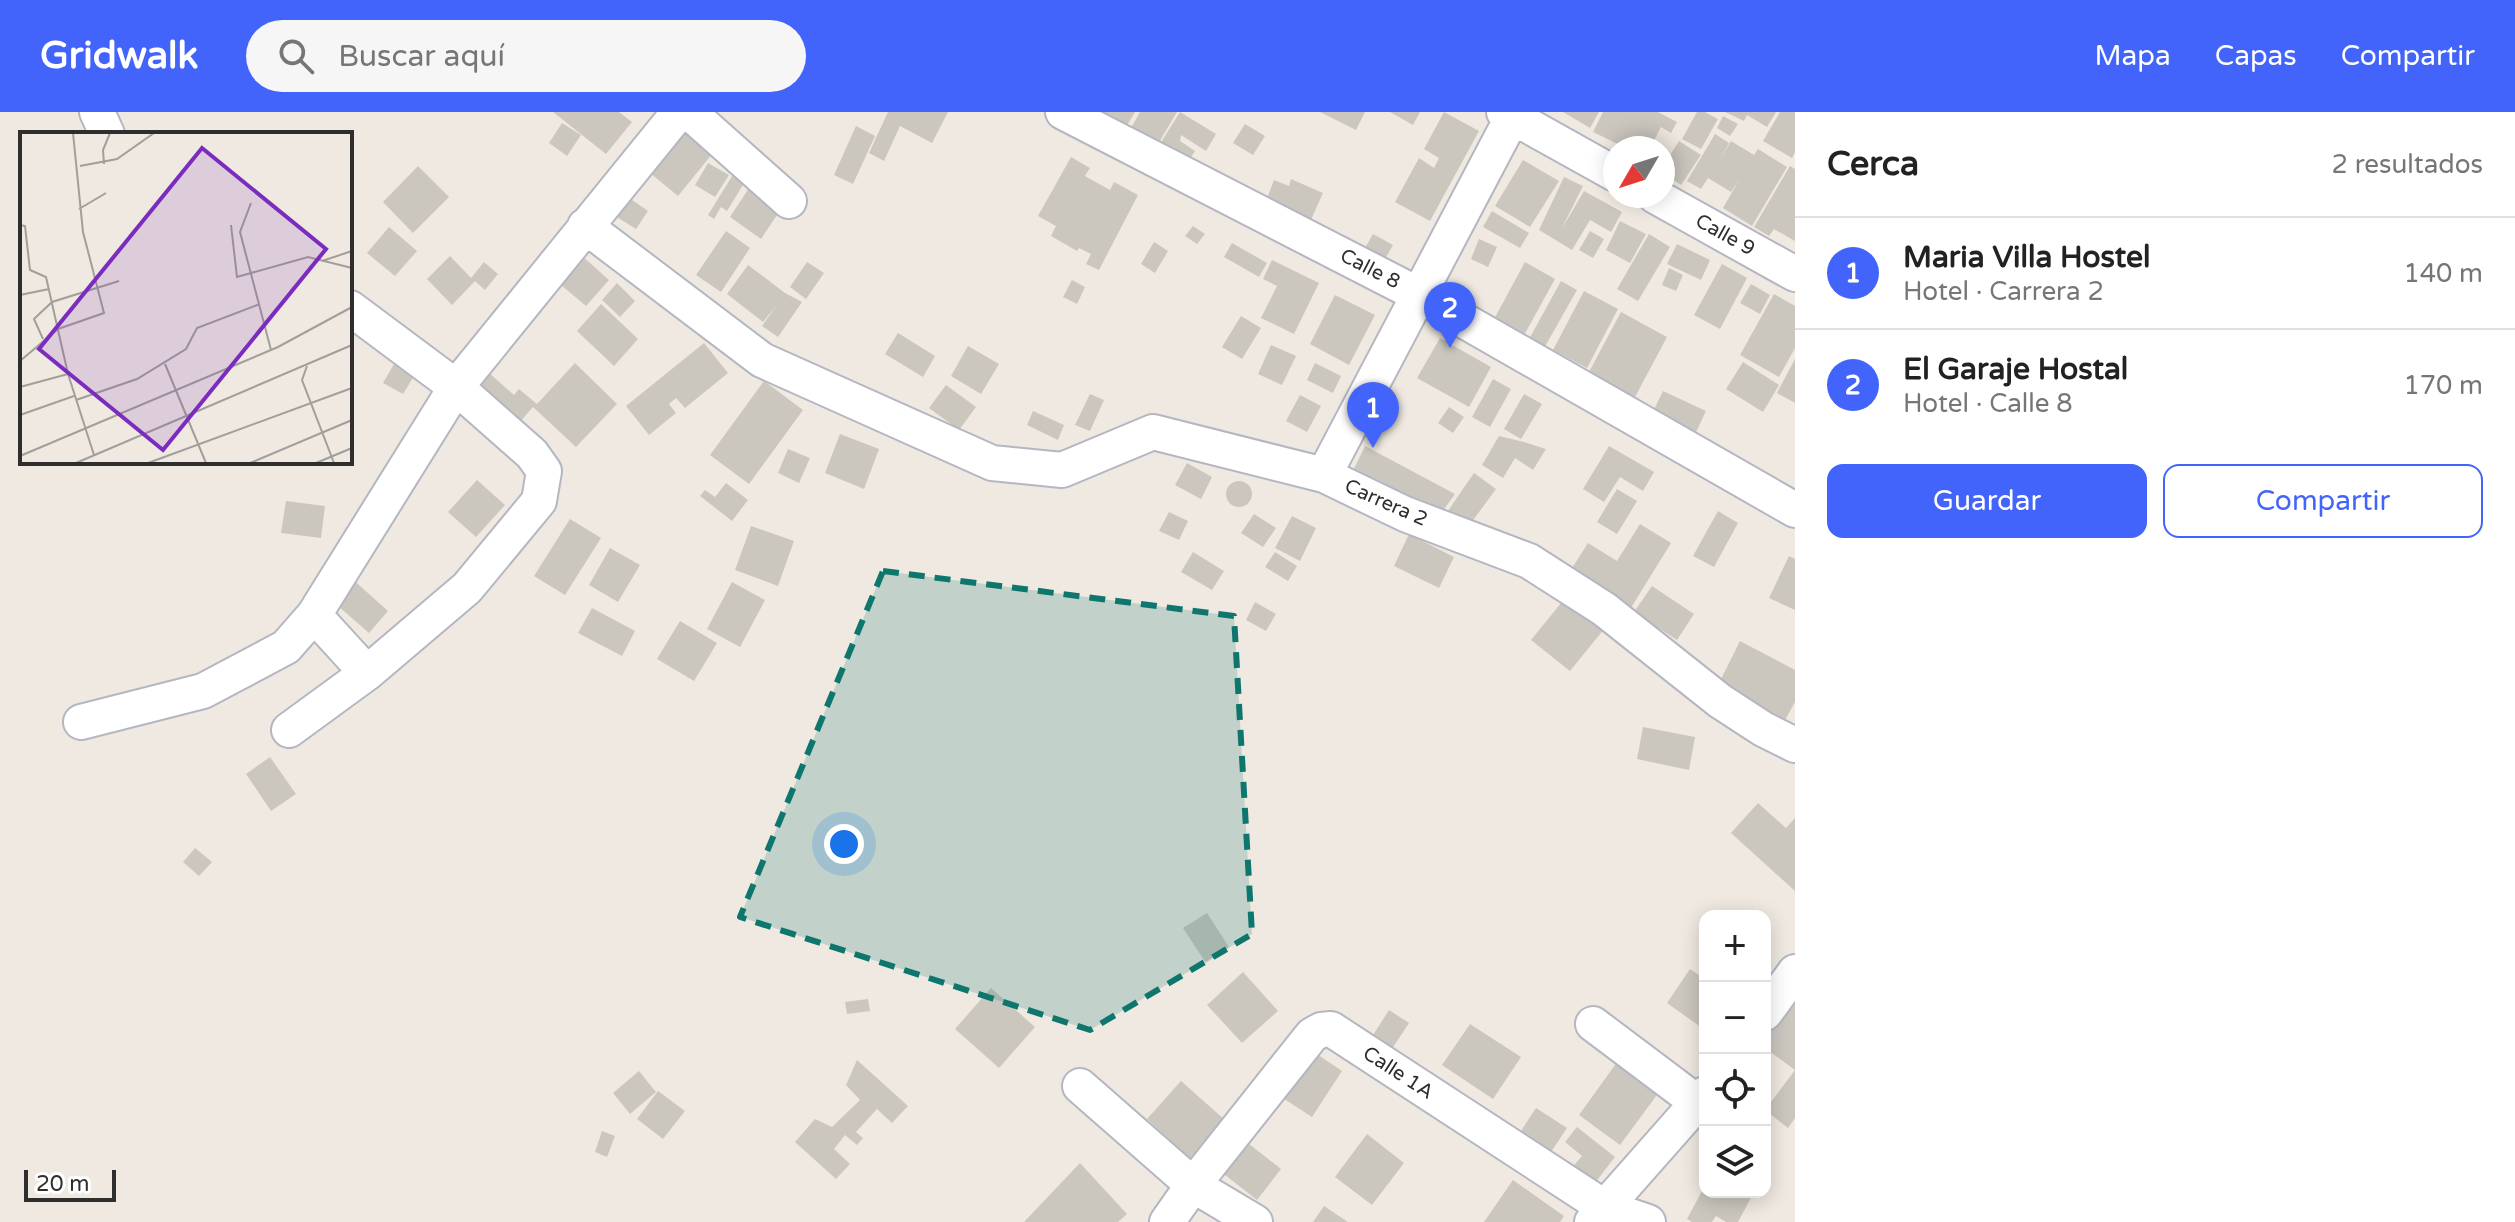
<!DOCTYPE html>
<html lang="es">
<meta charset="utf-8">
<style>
:root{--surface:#fff;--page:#f6f6f6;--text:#222;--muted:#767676;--line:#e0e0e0;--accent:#4264fb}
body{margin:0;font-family:"Varela Round",sans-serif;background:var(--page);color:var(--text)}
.controls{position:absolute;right:24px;bottom:24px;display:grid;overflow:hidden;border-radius:16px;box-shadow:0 4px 20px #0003}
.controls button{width:72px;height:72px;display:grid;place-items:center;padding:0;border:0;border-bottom:2px solid var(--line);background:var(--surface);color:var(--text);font:40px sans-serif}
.compass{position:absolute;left:1603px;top:24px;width:72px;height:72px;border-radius:50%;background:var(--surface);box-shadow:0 4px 20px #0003;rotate:231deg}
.scale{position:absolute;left:24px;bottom:20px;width:92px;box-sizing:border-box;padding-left:8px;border:4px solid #2e2e2e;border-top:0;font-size:22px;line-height:28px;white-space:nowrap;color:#2e2e2e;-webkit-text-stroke:6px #fff;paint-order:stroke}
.you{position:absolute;left:844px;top:732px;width:28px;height:28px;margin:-20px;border:6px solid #fff;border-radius:50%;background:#1a73e8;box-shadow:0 0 0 12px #1a73e833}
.badge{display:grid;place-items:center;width:52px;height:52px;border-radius:50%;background:var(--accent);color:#fff;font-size:26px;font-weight:700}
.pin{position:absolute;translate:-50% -66px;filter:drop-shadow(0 2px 4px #0008)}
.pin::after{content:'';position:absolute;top:42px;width:28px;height:24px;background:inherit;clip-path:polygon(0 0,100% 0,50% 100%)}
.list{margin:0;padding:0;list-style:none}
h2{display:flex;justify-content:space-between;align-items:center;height:104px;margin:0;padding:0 32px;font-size:34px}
h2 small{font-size:26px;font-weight:400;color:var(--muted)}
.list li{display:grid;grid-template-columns:52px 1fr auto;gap:24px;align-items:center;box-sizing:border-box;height:112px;padding:0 32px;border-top:2px solid var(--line)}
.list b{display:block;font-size:30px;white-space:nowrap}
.list p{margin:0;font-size:26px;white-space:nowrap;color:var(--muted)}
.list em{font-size:26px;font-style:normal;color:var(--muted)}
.actions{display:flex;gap:16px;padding:24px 32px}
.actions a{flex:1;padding:18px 0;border:2px solid var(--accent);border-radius:16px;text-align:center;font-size:28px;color:var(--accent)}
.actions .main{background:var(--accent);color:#fff}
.icon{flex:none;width:44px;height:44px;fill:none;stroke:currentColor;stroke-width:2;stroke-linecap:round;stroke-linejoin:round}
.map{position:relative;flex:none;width:1795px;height:1110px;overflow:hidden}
header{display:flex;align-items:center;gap:48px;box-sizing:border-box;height:112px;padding:0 40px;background:var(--accent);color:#fff}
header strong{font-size:38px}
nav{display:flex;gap:44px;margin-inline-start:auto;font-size:28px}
.search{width:560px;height:72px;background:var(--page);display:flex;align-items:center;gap:20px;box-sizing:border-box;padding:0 28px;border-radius:44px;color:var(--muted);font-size:30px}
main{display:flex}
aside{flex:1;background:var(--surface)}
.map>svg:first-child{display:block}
.building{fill:#cbc7bf}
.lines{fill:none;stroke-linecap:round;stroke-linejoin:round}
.minor-casing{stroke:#b4b7c1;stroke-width:38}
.minor{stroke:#fff;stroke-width:34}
.marked{fill:#0f766e;fill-opacity:0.2;stroke:#0f766e;stroke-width:6;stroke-dasharray:16 10;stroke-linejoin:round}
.labels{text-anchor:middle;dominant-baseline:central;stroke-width:7;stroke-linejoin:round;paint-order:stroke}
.street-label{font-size:20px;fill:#2e2e2e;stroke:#fff}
.inset-road{fill:none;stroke:#a29e99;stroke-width:2}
.view{fill:#7b2cbf;fill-opacity:0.15;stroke:#7b2cbf;stroke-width:4}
.inset-edge{fill:none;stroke:#2e2e2e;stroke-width:4}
</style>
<header>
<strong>Gridwalk</strong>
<div class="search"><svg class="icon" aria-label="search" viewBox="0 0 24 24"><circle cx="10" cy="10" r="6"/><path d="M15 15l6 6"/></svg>Buscar aquí</div>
<nav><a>Mapa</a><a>Capas</a><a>Compartir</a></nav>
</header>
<main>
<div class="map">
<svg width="1795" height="1110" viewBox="0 0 1795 1110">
<rect width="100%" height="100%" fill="#efe9e1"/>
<path class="building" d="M 553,0 L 619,0 L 632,10 L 606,42 Z
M 888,0 L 948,0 L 932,31 L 900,14 L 884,49 L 869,41 Z
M 1105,0 L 1135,0 L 1116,32 L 1094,19 Z
M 1140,0 L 1177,0 L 1152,42 L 1125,27 Z
M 1180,0 L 1216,22 L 1206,39 L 1181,23 L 1180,29 L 1195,39 L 1181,61 L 1153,43 Z
M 1320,0 L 1365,0 L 1356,18 Z
M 1390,0 L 1420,0 L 1413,13 Z
M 1444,0 L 1479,19 L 1430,109 L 1395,90 L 1419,46 L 1434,56 L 1439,46 L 1424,37 Z
M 1563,0 L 1599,0 L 1590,16 Z
M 1603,0 L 1658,0 L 1677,10 L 1671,21 L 1661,15 L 1650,36 L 1628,27 L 1627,29 L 1635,33 L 1633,36 L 1626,36 L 1593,20 Z
M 1697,0 L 1705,0 L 1718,7 L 1701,37 L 1682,27 Z
M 1725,0 L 1776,0 L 1767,15 L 1747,3 L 1744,9 Z
M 1780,0 L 1795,0 L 1795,40 L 1792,46 L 1763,29 Z
M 1723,4 L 1738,12 L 1730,24 L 1717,16 Z
M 562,11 L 581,23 L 567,44 L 549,31 Z
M 1245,12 L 1265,24 L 1253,43 L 1233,31 Z
M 856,14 L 875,24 L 853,72 L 834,63 Z
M 685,18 L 713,41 L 678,84 L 650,61 Z
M 1715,22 L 1729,31 L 1719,49 L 1731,29 L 1754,43 L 1758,37 L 1787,55 L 1752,114 L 1723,96 L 1739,68 L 1731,80 L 1708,66 L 1701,77 L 1687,69 Z
M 1679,29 L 1701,43 L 1681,73 L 1663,61 L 1663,54 Z
M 1071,45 L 1090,56 L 1085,64 L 1110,78 L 1114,70 L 1138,83 L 1099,158 L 1086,152 L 1091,142 L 1079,136 L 1077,139 L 1051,124 L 1056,114 L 1038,104 Z
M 1523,48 L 1559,69 L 1530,115 L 1495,94 Z
M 708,51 L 729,63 L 715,85 L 695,73 Z
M 418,54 L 449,85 L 413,121 L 383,90 Z
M 1790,54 L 1795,57 L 1795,129 L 1774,117 L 1769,124 L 1754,115 Z
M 734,61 L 746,68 L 727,99 L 721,95 L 714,107 L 708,103 Z
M 1564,65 L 1583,74 L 1561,118 L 1584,79 L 1622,100 L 1611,120 L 1590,108 L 1572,138 L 1539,118 Z
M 1291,67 L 1323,81 L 1309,112 L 1266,89 L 1274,68 L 1289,74 Z
M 749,76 L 781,97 L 761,127 L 730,105 Z
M 625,83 L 648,99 L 636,117 L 612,102 Z
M 1492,99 L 1529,121 L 1520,136 L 1483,115 Z
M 1620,109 L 1646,122 L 1630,151 L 1606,138 Z
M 1193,114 L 1205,122 L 1197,132 L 1185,124 Z
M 389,115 L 417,139 L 395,164 L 367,141 Z
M 726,119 L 750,136 L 721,180 L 696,163 Z
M 1590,119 L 1604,127 L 1593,146 L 1579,138 Z
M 1373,122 L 1393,133 L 1381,154 L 1361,143 Z
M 1649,122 L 1670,135 L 1638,189 L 1617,177 Z
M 1479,127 L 1497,135 L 1488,155 L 1471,147 Z
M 1154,130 L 1168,139 L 1155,161 L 1141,152 Z
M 1232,131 L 1267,151 L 1259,165 L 1224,145 Z
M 1677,132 L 1710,148 L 1701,168 L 1667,152 Z
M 573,136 L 609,168 L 586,194 L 549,163 Z
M 450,144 L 471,166 L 484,150 L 498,162 L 485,178 L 475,169 L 452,193 L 427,167 Z
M 1272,148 L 1319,171 L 1294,222 L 1261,206 L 1277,174 L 1263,167 Z
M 807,150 L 824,161 L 806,187 L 790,175 Z
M 1525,150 L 1555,167 L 1523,225 L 1493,209 Z
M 1722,152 L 1747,166 L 1720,217 L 1694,203 Z
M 748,153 L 785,181 L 802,190 L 778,225 L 762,214 L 776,194 L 763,210 L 727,182 Z
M 1669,156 L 1683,163 L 1676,179 L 1662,173 Z
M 1072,168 L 1085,175 L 1077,192 L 1063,185 Z
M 1561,169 L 1577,178 L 1543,238 L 1528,229 Z
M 617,171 L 635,189 L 620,205 L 602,188 Z
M 1751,172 L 1770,183 L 1760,202 L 1740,191 Z
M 1584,179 L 1618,197 L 1587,256 L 1553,238 Z
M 1774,182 L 1795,194 L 1795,236 L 1779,265 L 1740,243 Z
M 1335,183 L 1375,203 L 1349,253 L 1310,232 Z
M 601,192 L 638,227 L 614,254 L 577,219 Z
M 1621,200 L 1667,225 L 1635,285 L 1589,260 Z
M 1241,204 L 1261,216 L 1242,247 L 1222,235 Z
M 898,221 L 935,244 L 923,265 L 885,242 Z
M 1440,226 L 1491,255 L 1469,295 L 1417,266 Z
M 704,231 L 728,261 L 685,296 L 676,286 L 669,292 L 676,301 L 649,323 L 626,294 Z
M 1271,233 L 1296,244 L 1282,273 L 1258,262 Z
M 968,234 L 999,252 L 981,282 L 951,264 Z
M 1795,247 L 1795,291 L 1777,281 Z
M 1743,250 L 1779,273 L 1763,300 L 1726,277 Z
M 575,251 L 617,292 L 576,335 L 533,295 L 519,311 L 477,272 L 488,260 L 514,283 L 519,277 L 537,292 Z
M 1315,251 L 1341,264 L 1333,281 L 1307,268 Z
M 394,252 L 414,264 L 403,282 L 383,271 Z
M 1493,267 L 1511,277 L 1490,315 L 1472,305 Z
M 764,269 L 803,298 L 749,372 L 710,343 Z
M 946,273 L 976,295 L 959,318 L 929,296 Z
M 1663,279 L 1706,299 L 1690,333 L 1647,312 Z
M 1090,282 L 1104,288 L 1090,319 L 1075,313 Z
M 1524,282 L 1542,292 L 1521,327 L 1504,317 Z
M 1300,283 L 1321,294 L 1307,320 L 1286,309 Z
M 1449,295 L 1464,305 L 1453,321 L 1438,311 Z
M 1033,299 L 1064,313 L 1058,328 L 1027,313 Z
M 840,322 L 879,337 L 864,377 L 825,361 Z
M 1499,324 L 1524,330 L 1546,337 L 1533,358 L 1515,346 L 1503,366 L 1482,353 Z
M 1365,334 L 1455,382 L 1439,404 L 1350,365 Z
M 1609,334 L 1654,360 L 1643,379 L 1620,365 L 1604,390 L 1583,377 Z
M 788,337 L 810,346 L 799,371 L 778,361 Z
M 1187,351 L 1212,365 L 1201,387 L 1175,373 Z
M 1474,361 L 1496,377 L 1471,411 L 1443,406 Z
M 477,368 L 505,393 L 476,425 L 448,400 Z
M1226 382a13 13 0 1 1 26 0a13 13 0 1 1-26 0Z
M 726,371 L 748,388 L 732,409 L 700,384 L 705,378 L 715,385 Z
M 1617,377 L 1637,389 L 1617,422 L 1597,410 Z
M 286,389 L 325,394 L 321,426 L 281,421 Z
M 1718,399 L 1738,411 L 1714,455 L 1693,444 Z
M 1169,400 L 1188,409 L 1179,428 L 1159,419 Z
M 1254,402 L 1276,416 L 1263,435 L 1241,421 Z
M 1292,404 L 1316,416 L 1300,449 L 1275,436 Z
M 570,407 L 601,426 L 565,483 L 534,464 Z
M 1640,412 L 1671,431 L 1629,499 L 1569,461 L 1588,431 L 1617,449 Z
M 751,414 L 794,429 L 778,474 L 735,458 Z
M 1409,422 L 1454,445 L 1439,476 L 1394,454 Z
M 610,436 L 640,453 L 618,490 L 589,473 Z
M 1193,440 L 1224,459 L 1212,478 L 1181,460 Z
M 1275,440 L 1297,454 L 1288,469 L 1265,455 Z
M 1789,444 L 1795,447 L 1795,498 L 1769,486 Z
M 350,465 L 388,499 L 369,521 L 330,487 Z
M 732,470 L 765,488 L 740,535 L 707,517 Z
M 1652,474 L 1694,502 L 1677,528 L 1634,500 Z
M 1570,480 L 1609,511 L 1570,559 L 1531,528 Z
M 1255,490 L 1276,502 L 1266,519 L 1246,508 Z
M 592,496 L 635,519 L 622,544 L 578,521 Z
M 680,509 L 717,531 L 694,569 L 657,547 Z
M 1740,529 L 1795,558 L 1795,590 L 1784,610 L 1717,575 Z
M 1643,615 L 1695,625 L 1689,658 L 1637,647 Z
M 270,645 L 296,682 L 271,699 L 246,662 Z
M 1758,691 L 1786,716 L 1795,706 L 1795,779 L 1731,721 Z
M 195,736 L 212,750 L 199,764 L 183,750 Z
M 1207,801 L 1229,835 L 1206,851 L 1183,816 Z
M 1690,857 L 1705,867 L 1705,918 L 1667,891 Z
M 1243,860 L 1278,899 L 1242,931 L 1207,893 Z
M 1795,869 L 1795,1006 L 1788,1016 L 1765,998 L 1795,958 L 1765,936 L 1765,910 Z
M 991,876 L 1035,915 L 999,956 L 955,917 Z
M 868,887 L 870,899 L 847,902 L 845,890 Z
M 1389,898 L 1409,911 L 1388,943 L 1368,931 Z
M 1470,912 L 1521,945 L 1493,987 L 1442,953 Z
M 1308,936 L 1342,959 L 1312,1005 L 1278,983 Z
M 1620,946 L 1662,976 L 1620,1033 L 1579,1003 Z
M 857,948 L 908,994 L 892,1011 L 877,997 L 856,1020 L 863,1026 L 857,1033 L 845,1023 L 834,1037 L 850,1052 L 836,1067 L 795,1030 L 815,1007 L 832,1015 L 860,988 L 846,973 Z
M 639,959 L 656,980 L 630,1002 L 613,981 Z
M 1181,969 L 1225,1008 L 1190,1046 L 1147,1007 Z
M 658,979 L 685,999 L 663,1027 L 637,1007 Z
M 1536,996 L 1567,1016 L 1545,1049 L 1515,1028 Z
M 1577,1015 L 1615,1045 L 1591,1076 L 1569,1059 L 1582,1044 L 1565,1030 Z
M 602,1019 L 615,1024 L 607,1045 L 595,1040 Z
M 1367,1022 L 1404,1051 L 1372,1093 L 1335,1065 Z
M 1239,1024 L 1281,1057 L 1257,1088 L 1215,1055 Z
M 1080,1051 L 1127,1102 L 1118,1110 L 1024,1110 Z
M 1513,1068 L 1564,1104 L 1560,1110 L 1484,1110 Z
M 1702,1079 L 1708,1084 L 1710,1080 L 1754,1080 L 1738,1110 L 1726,1110 L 1716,1104 L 1712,1110 L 1692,1110 L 1687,1107 Z
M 1324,1094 L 1348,1110 L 1313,1110 Z"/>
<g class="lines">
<defs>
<path id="minor" d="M 97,0 L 107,22
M 689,0 L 789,89
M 1063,0 L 1421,184 L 1795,398
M 1504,0 L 1615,62
M 1655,84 L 1795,162
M 585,114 L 762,248 L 992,351 L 1062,358 L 1153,320 L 1324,363 L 1405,402 L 1529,449 L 1604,497 L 1720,589 L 1763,617 L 1795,633
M 1324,363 L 1515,0
M 314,503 L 367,561
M 81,610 L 203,579 L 286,535 L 314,503 L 456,275 L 679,0
M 289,618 L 367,561 L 467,476 L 539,389 L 544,359 L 532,342 L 456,275 L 350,196
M 1765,901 L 1795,860
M 1593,912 L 1698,991
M 1080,974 L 1193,1073 L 1255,1110
M 1167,1110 L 1193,1073 L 1312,923 L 1321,918 L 1331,917 L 1604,1095 L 1648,1110
M 1592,1110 L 1705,982"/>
</defs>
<use href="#minor" class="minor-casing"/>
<use href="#minor" class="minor"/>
</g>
<path class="marked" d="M 883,459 L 1234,504 L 1252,822 L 1090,918 L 740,805 Z"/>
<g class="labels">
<g class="street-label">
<text transform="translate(1725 123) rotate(29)">Calle 9</text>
<text transform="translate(1370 157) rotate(27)">Calle 8</text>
<text transform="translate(1386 391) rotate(24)">Carrera 2</text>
<text transform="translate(1398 961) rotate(33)">Calle 1A</text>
</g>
</g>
<g transform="translate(20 20)">
<rect width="332" height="332" fill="#efe9e1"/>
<path class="inset-road" d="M 84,32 L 83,18 L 90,1M 60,34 L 97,27 L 134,1M 231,71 L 220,100 L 251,218M 59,77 L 86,61M 0,93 L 5,94 L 10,138 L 26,145 L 48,242 L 74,323M 211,93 L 217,145 L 288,125 L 332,136M 302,129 L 332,119M 0,163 L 29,157M 23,207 L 14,187 L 32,170 L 99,149M 0,229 L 38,197 L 84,181 L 63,100 L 53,1M 145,232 L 186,331M 287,234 L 282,248 L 314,331M 0,255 L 48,242M 56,268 L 117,247 L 166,217 L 177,196 L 240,172M 0,283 L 54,264M 0,324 L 258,215 L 332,175M 56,331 L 332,213M 128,331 L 332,256M 230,331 L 332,288M 296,331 L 332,316"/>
<path class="view" d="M 182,16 L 306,117 L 143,318 L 19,217 Z"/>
<rect width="332" height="332" class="inset-edge"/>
</g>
</svg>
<div class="controls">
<button>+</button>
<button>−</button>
<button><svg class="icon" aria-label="locate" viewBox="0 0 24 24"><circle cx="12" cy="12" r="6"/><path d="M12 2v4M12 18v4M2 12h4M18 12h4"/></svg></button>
<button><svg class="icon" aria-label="layers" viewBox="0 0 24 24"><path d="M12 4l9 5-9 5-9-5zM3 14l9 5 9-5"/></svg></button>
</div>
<svg class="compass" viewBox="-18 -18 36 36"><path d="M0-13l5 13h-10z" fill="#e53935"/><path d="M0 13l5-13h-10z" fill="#767676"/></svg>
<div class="scale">20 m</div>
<div class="you"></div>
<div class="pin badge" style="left:1373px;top:336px">1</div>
<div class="pin badge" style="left:1450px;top:236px">2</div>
</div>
<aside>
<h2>Cerca<small>2 resultados</small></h2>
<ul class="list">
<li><span class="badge">1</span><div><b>Maria Villa Hostel</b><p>Hotel · Carrera 2</p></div><em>140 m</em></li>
<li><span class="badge">2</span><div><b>El Garaje Hostal</b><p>Hotel · Calle 8</p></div><em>170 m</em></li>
</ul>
<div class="actions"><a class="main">Guardar</a><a>Compartir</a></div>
</aside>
</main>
